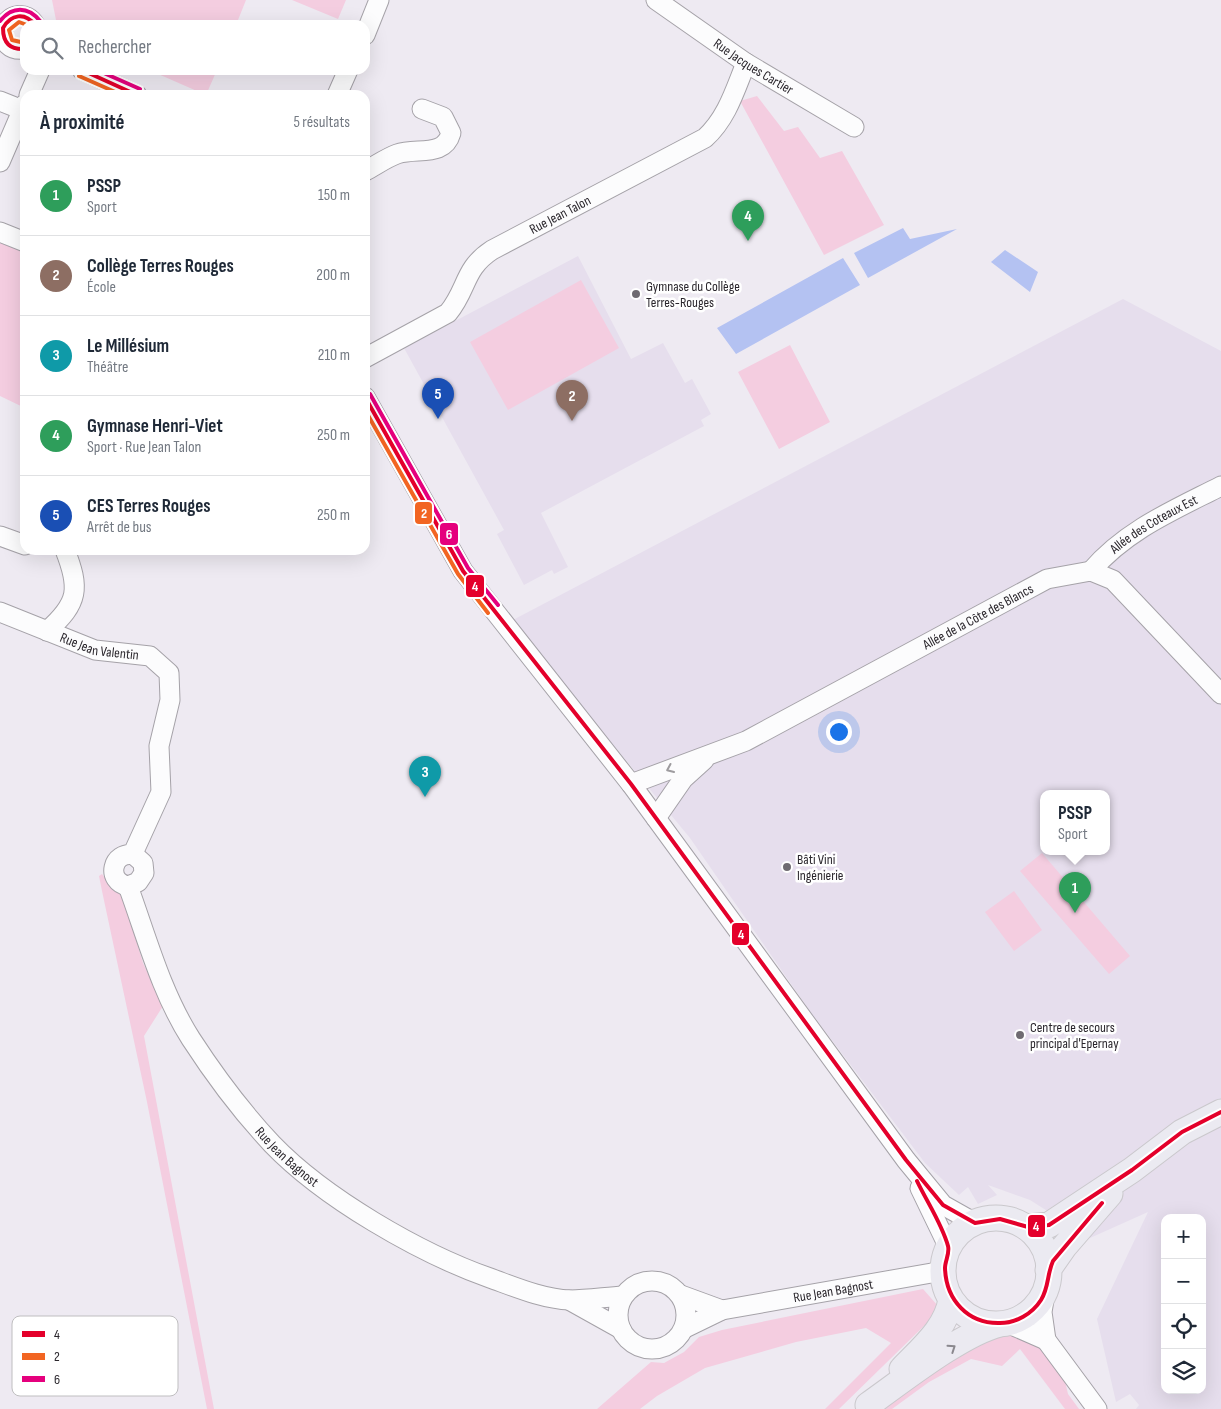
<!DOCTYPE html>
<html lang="fr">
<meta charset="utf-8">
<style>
:root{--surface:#fff;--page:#f6f6f7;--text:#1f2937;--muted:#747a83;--line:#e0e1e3;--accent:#0f766e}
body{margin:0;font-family:"Sofia Sans Condensed",sans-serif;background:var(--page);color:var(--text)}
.controls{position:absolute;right:15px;bottom:15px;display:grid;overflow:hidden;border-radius:10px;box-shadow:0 5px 20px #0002}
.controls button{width:45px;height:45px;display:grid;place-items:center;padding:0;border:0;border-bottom:1px solid var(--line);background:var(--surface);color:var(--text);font:25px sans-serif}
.you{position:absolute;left:838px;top:731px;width:18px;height:18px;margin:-12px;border:4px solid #fff;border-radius:50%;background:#1a73e8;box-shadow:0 0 0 8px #1a73e833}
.badge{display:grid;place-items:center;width:32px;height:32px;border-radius:50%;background:var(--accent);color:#fff;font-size:16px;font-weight:700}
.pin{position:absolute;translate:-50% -41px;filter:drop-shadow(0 1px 2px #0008)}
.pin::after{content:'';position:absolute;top:26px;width:18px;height:15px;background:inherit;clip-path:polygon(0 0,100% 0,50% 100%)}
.popup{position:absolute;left:1040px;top:790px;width:70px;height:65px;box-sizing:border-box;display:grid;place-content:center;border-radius:10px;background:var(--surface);filter:drop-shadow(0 1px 4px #0005);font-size:16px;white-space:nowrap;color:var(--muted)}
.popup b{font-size:19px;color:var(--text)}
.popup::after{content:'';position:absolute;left:50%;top:100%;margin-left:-10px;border:10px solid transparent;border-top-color:var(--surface)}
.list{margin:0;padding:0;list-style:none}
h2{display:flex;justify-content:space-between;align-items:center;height:65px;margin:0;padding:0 20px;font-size:21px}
h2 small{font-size:16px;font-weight:400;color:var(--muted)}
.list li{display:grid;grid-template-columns:32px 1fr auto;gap:15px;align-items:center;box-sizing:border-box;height:80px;padding:0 20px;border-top:1px solid var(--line)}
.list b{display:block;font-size:19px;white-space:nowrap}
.list p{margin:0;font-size:16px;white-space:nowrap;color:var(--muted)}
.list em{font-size:16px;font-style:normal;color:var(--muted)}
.icon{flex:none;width:28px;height:28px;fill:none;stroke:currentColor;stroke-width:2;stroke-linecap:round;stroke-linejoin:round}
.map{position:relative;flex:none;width:1221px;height:1409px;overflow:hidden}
.search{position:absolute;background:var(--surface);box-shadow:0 5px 20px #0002;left:20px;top:20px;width:350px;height:55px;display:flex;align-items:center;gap:12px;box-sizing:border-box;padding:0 18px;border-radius:15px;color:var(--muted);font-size:19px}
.panel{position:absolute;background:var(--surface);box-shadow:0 5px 20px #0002;left:20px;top:90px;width:350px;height:465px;border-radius:15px}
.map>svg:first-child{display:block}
.built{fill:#e6deed;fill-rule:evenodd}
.green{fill:#f4cde0}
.water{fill:#b4c2f2}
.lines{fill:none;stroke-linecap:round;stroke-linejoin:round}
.minor-casing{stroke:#a5a2a8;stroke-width:21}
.major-casing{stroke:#cac8cc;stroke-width:27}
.minor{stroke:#fcfcfd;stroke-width:19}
.major{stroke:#ebeaf1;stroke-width:25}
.bus-1-casing{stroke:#fff;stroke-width:8}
.bus-2-casing{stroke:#fff;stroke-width:8}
.bus-3-casing{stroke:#fff;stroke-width:8}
.bus-1{stroke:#e4002b;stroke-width:4}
.bus-2{stroke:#f26522;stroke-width:4}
.bus-3{stroke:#e5007d;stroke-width:4}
.oneway{stroke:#9e9c9f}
.oneway2{stroke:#8a888e}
.poi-dot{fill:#6f6b71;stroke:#fff;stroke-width:2}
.labels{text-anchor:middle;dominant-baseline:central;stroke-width:5;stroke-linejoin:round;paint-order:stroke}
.street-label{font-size:14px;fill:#2a262c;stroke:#fff}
.poi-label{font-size:14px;fill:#2a262c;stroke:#fff;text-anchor:start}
.key{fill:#fff;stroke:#bfbec0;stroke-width:1}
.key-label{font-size:14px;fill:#2a262c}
.line-badge{stroke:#fff;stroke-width:2}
.badge-label{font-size:14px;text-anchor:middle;font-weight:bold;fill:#fff}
</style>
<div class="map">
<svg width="1221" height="1409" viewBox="0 0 1221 1409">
<rect width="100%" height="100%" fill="#eeeaf2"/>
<path class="built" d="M 578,256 L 631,359 L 663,343 L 685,383 L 692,379 L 711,414 L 701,420 L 704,426 L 541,513 L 568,567 L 554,574 L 552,570 L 524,585 L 497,534 L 504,530 L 404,348 Z
M 1123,299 L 1221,351 L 1221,1409 L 1136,1409 L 1139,1405 L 1130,1394 L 1116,1402 L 1097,1319 L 1148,1212 L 1090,1238 L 1030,1200 L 988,1185 L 997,1195 L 978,1204 L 968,1187 L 959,1195 L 925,1163 L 809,1010 L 690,838 L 511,621 ZM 1044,794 L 1106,794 L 1106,852 L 1044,852 ZM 1165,1218 L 1202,1218 L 1202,1390 L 1165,1390 Z"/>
<path class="green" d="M 52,0 L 246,0 L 236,25 L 62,25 L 56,20 Z
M 292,0 L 346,0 L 338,19 Z
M 149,70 L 217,70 L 206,95 Z
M 757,96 L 784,131 L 798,127 L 820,158 L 842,151 L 884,225 L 824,255 L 740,101 Z
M 2,239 L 25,249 L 25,408 L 0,396 L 0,244 Z
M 581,280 L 619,348 L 508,410 L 470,342 Z
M 790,345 L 830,422 L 779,449 L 738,372 Z
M 1042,853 L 1130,956 L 1109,974 L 1020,871 Z
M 102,874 C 108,883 116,885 122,893 L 143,963 L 163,1006 L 144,1036 L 214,1409 L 207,1409 L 147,1102 L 102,891 L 99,876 Z
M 1014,891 L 1042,930 L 1014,951 L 985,912 Z
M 923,1289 L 938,1306 L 927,1323 L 839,1409 L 825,1409 L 891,1343 L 866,1328 L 796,1342 L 705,1368 L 657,1396 L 640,1409 L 597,1409 L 651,1362 L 664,1363 L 684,1352 L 699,1337 L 722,1330 Z
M 1007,1330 L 1038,1346 L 1065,1381 L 1068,1394 L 1079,1409 L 1065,1409 L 1020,1349 L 1002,1366 L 971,1359 L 929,1382 L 892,1409 L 877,1409 L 948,1357 Z"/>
<path class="water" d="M 903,228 L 910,239 L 957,229 L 868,278 L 854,253 Z
M 1005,250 L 1038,272 L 1030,292 L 991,262 Z
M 843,258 L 860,285 L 736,354 L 717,328 Z"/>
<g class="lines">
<defs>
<g id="minor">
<path id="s1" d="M 656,0 L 746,63 L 854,127"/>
<path d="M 365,35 L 379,0"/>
<path d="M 25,49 C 10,51 2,43 3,28 C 9,14 26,10 35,25"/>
<path d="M 82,70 L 137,95"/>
<path d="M 29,95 L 40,70"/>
<path d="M 337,95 L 348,70"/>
<path d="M 0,101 L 25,111"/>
<path d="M 0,162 L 25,104"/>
<path d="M 365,171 C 375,166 386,158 397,154 C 417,147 444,158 451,133 L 443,117 L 422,109"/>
<path d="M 0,232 L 25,242"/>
<path id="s2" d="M 365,358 L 448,313 C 468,289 463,269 492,250 L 705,138 C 727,118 735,90 746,63"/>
<path d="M 365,397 L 463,571 L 631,784 L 906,1160 L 943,1205 L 975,1223"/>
<path d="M 0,536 L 25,545"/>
<path id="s3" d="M 1091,571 C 1126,530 1174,510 1221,486"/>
<path id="s4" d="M 0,612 L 95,650 L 150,656 L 169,673 L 170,700 L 159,746 L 161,792 L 135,849 L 134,855 C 112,851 105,881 128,886"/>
<path d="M 47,631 C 79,603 80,588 65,550"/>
<path id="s5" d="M 631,784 L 746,741 L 1047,579 L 1091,571 L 1113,580 L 1221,694"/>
<path d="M 656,818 L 683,779 L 704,760"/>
<path id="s6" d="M 134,855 L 143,863 L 144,873 L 138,882 L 128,886 C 147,938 161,992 191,1039 C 215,1076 242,1112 272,1144 C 324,1198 419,1253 490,1278 C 515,1287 543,1299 570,1300 C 587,1300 606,1297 623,1296"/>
<path d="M 920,1188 L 949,1248"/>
<circle cx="652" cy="1315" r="34"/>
<path d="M 681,1295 L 722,1310"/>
<path d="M 569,1300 L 621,1329"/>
<path d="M 1007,1323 L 1046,1340 L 1042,1312 L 1045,1294"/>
<path id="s7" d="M 685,1328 L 722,1310 L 943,1271"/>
<path d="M 1046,1340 L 1097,1409"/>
</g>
<path id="major" d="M943 1271a53 53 0 1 1 106 0a53 53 0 1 1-106 0Z
M 1028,1227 L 1049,1225 L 1132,1170 L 1182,1132 L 1221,1112
M 1048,1270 L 1064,1247 L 1110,1194
M 902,1369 C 921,1349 947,1328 951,1299
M 868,1405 C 902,1381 962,1333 1000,1324"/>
</defs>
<use href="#minor" class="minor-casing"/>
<use href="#major" class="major-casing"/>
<use href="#minor" class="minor"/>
<use href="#major" class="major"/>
<defs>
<path id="bus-1" d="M 25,49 C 10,50 3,43 3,28 C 11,14 25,12 35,25
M 82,70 L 137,95
M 365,397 L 463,571 L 631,784 L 906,1160 L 943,1205 L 975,1223 L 1000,1219 L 1028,1227 L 1049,1225 L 1132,1170 L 1182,1132 L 1221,1112
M 917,1181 C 927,1202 942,1224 948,1246 C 950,1253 945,1261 945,1268 C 946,1300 968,1324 1000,1323 C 1016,1323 1032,1314 1041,1300 C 1049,1287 1047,1274 1053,1261 L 1102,1203"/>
<path id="bus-2" d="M 25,43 L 12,40 L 9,30 L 19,22 L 27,25
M 79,76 L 122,95
M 365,410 L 458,574 L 488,613"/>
<path id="bus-3" d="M 0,21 C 12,6 28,6 40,21
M 97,70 L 140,89
M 370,394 L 468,568 L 498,605"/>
</defs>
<use href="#bus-1" class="bus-1-casing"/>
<use href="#bus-2" class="bus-2-casing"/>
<use href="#bus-3" class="bus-3-casing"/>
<use href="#bus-1" class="bus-1"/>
<use href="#bus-2" class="bus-2"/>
<use href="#bus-3" class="bus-3"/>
</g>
<defs><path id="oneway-chevron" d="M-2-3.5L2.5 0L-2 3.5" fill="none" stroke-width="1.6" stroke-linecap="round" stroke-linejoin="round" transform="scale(1.25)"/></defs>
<use class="oneway" href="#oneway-chevron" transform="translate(670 769) rotate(156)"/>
<use class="oneway2" href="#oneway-chevron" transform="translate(952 1348) rotate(-34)"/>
<g class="poi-dot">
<circle cx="636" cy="294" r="5"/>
<circle cx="787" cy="867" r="5"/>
<circle cx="1020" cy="1035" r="5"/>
</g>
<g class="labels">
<g class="street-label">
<text stroke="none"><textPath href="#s1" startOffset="118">Rue Jacques Cartier</textPath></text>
<text stroke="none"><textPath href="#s2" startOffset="249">Rue Jean Talon</textPath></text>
<text stroke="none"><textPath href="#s3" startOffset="79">Allée des Coteaux Est</textPath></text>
<text stroke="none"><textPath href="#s5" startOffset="386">Allée de la Côte des Blancs</textPath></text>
<text stroke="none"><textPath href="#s4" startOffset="106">Rue Jean Valentin</textPath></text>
<text stroke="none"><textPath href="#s6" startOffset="362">Rue Jean Bagnost</textPath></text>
<text stroke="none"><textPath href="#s7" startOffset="154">Rue Jean Bagnost</textPath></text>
</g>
<g class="poi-label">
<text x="646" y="286">Gymnase du Collège<tspan x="646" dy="16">Terres-Rouges</tspan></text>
<text x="797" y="859">Bâti Vini<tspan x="797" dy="16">Ingénierie</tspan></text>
<text x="1030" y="1027">Centre de secours<tspan x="1030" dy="16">principal d'Epernay</tspan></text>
</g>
</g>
<rect x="12" y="1316" width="166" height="80" rx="8" class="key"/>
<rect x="22" y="1331" width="23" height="6" fill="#e4002b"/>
<rect x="22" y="1353" width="23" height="7" fill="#f26522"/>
<rect x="22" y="1376" width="23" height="6" fill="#e5007d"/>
<g class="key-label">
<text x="54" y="1339">4</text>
<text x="54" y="1361">2</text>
<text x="54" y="1384">6</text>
</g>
<g class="line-badge">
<rect x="414" y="501" width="19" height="24" rx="5" fill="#f26522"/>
<rect x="439" y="522" width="20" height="24" rx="5" fill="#e5007d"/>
<rect x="465" y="574" width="20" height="24" rx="5" fill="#e4002b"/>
<rect x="731" y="922" width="19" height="24" rx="5" fill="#e4002b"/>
<rect x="1027" y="1214" width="19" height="24" rx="5" fill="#e4002b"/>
</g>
<g class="badge-label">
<text x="424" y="518">2</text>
<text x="449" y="539">6</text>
<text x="475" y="591">4</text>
<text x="741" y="939">4</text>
<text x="1036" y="1231">4</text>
</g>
</svg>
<div class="controls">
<button>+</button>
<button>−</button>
<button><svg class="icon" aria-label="locate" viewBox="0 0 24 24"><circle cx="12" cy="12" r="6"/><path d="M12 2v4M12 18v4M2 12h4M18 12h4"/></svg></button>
<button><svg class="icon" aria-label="layers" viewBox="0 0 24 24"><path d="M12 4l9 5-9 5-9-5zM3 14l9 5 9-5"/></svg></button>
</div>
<div class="you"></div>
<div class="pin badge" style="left:1075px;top:913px;background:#2e9e5b">1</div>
<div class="popup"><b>PSSP</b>Sport</div>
<div class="pin badge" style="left:572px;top:421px;background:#8d6e63">2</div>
<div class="pin badge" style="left:425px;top:797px;background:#0f9aa8">3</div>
<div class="pin badge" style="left:748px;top:241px;background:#2e9e5b">4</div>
<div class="pin badge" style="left:438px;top:419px;background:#1a4fb4">5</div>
<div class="search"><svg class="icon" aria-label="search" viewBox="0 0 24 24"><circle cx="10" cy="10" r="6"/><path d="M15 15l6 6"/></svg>Rechercher</div>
<section class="panel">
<h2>À proximité<small>5 résultats</small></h2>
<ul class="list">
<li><span class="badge" style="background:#2e9e5b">1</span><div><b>PSSP</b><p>Sport</p></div><em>150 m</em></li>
<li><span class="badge" style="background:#8d6e63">2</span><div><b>Collège Terres Rouges</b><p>École</p></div><em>200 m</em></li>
<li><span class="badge" style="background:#0f9aa8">3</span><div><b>Le Millésium</b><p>Théâtre</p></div><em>210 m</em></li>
<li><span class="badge" style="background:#2e9e5b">4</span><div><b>Gymnase Henri-Viet</b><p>Sport · Rue Jean Talon</p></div><em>250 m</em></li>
<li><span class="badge" style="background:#1a4fb4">5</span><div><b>CES Terres Rouges</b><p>Arrêt de bus</p></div><em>250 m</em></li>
</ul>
</section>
</div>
